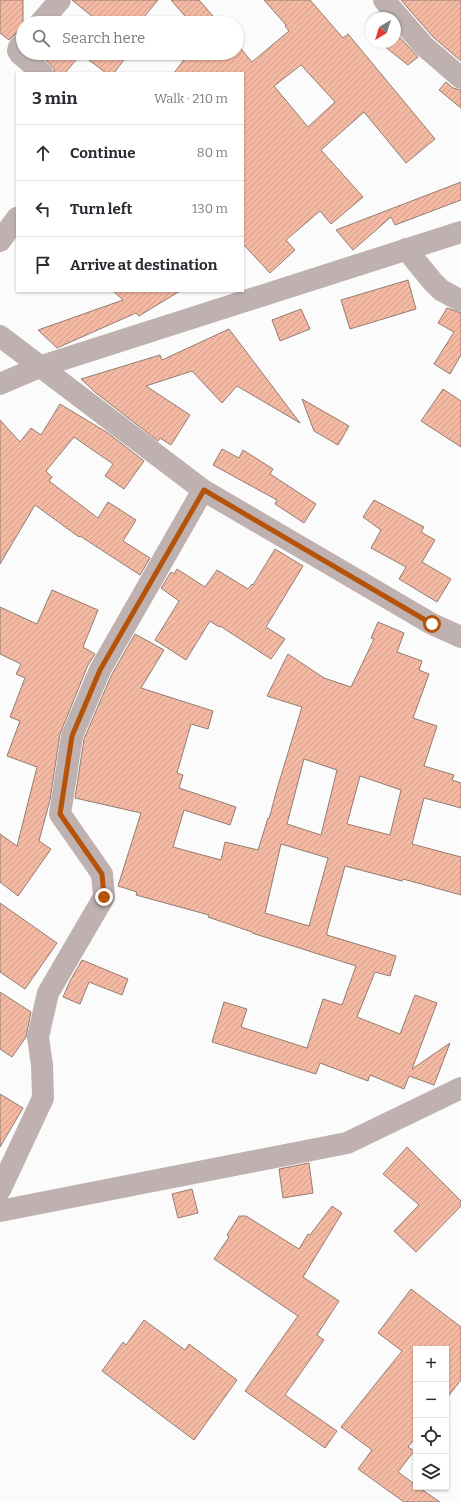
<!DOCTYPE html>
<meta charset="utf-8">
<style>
:root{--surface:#fff;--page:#f2f2f3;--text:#2b2b33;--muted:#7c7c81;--line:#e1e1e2}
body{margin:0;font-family:Bitter,serif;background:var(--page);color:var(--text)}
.controls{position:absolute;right:12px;bottom:12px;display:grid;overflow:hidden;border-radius:0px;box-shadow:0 1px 3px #0004}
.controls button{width:36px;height:36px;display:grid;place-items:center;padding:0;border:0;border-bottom:1px solid var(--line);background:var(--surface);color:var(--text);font:20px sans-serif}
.compass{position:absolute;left:365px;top:12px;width:36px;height:36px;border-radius:50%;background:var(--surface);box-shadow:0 1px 3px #0004;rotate:218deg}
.stop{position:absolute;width:12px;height:12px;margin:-9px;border:3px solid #b45309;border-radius:50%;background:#fff}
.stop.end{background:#b45309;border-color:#fff;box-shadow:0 1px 4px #0008}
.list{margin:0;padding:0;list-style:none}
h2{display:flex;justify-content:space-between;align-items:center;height:52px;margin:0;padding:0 16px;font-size:17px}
h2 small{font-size:13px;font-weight:400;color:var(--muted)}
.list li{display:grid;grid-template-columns:26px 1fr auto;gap:12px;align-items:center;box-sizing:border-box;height:56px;padding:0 16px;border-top:1px solid var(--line)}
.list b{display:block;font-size:15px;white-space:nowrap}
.list em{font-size:13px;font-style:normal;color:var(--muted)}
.icon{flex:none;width:22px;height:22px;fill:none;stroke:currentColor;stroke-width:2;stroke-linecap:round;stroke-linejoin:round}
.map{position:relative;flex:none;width:461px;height:1502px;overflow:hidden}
.search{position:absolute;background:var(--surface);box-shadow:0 1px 3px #0004;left:16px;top:16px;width:228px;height:44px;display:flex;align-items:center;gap:10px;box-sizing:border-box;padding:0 14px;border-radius:22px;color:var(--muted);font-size:15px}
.panel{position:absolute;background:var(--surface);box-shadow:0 1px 3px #0004;left:16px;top:72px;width:228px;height:220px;border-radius:0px}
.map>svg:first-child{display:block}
.building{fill:url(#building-hatch);stroke:#957c72;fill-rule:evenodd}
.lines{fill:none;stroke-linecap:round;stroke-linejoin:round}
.minor{stroke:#bfb1af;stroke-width:22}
.tertiary{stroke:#bfb1af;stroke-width:22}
.route{stroke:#b45309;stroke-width:5}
</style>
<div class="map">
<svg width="461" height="1502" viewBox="0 0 461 1502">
<defs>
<pattern id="building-hatch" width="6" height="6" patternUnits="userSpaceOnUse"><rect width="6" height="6" fill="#f3b9a2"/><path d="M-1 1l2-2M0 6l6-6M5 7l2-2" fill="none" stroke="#d09e8a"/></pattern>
</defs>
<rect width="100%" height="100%" fill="#fbfbfb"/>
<path class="building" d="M 0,0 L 23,0 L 23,30 L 18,31 L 9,40 L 0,33 Z
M 72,0 L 158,0 L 139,23 L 100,23 Z
M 171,0 L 199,0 L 219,23 L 191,23 Z
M 264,0 L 310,0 L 343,38 L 348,34 L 435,139 L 406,163 L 364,112 L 321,150 L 363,197 L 331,224 L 320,211 L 286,240 L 295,250 L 270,273 L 243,244 L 243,73 L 174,73 L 189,53 L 237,53 L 237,44 L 252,62 L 289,31 L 285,26 L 286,25 ZM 301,65 L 335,102 L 308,127 L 274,86 Z
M 401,0 L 461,0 L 461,61 L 433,37 Z
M 395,32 L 418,57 L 408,65 L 379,42 L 395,42 Z
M 38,53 L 129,53 L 114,73 L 106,73 L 81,54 L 65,73 L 54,73 L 54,69 L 50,64 Z
M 446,82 L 453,88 L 461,90 L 461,108 L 439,90 Z
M 461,182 L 461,200 L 395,225 L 391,217 L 353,250 L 336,230 Z
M 408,280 L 416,309 L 350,329 L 341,300 Z
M 113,291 L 180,291 L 139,316 L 136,313 L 57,348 L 38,330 L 123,300 Z
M 447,308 L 461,313 L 461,355 L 450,374 L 434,364 L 454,332 L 438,323 Z
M 301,309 L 310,329 L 280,341 L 272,320 Z
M 229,329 L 300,423 L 237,386 L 222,403 L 192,371 L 146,386 L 190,415 L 171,445 L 160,438 L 158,441 L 96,393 L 81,379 L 160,355 L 162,360 Z
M 443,389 L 461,401 L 461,447 L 421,421 Z
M 302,399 L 349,426 L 338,445 L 314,431 Z
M 60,404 L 108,433 L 144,461 L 124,489 L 105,476 L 113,464 L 74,437 L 46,471 L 52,477 L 49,481 L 98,518 L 108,502 L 136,520 L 123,541 L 150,558 L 140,575 L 80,536 L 79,537 L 35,505 L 0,564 L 0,420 L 20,442 L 31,428 L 41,435 Z
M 222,449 L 239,458 L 243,450 L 273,469 L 270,474 L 316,504 L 304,523 L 275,504 L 277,500 L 213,465 Z
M 374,500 L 424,527 L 421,532 L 435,540 L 422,562 L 451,579 L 437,602 L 399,579 L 406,567 L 371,548 L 381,530 L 363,517 Z
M 275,549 L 303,566 L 266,627 L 285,639 L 271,659 L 220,626 L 219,627 L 210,621 L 186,660 L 155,640 L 179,601 L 161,588 L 171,572 L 174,574 L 177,569 L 205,587 L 217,570 L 248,589 L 252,584 L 253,585 Z
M 52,590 L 98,610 L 83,647 L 95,654 L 88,665 L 60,734 L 50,800 L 39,841 L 51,849 L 18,896 L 0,882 L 0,834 L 17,846 L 37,767 L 7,756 L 20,721 L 10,717 L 25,678 L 16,674 L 21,664 L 0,654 L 0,607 L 37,624 Z
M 378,622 L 404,633 L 397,652 L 422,661 L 419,670 L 429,674 L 413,718 L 437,726 L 424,766 L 454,775 L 452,780 L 461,783 L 461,808 L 424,798 L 412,844 L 461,857 L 461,895 L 403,879 L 402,881 L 345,866 L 327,932 L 327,935 L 396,956 L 390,976 L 375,972 L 357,1017 L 400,1034 L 415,995 L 437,1003 L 412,1069 L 450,1043 L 434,1085 L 409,1076 L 404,1089 L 370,1075 L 368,1081 L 320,1063 L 316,1074 L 212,1042 L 224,1002 L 247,1009 L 241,1027 L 307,1048 L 323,999 L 342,1005 L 356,966 L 252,933 L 252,932 L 208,917 L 209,915 L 136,895 L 137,892 L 118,886 L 141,813 L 75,798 L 84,739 L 111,676 L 135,634 L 164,650 L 141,688 L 213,711 L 208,729 L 191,724 L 177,773 L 183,775 L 179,788 L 236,807 L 230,825 L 184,810 L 173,847 L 221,860 L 225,842 L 258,850 L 268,818 L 269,819 L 277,789 L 302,707 L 267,696 L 288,654 L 324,678 L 351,687 L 374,639 L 371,638 ZM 304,759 L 337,770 L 321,835 L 287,824 ZM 360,776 L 401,790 L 390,835 L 347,824 ZM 281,844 L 328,858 L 309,926 L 265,913 Z
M 0,903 L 57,943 L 25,989 L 0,972 Z
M 82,960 L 128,979 L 122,995 L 89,982 L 80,1004 L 63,997 L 70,981 Z
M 0,992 L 31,1012 L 26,1037 L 12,1057 L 0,1049 Z
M 0,1094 L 23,1108 L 0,1147 Z
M 407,1147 L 461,1201 L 461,1206 L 416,1252 L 394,1231 L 419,1205 L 383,1174 Z
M 309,1163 L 313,1193 L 283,1198 L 279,1169 Z
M 192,1189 L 198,1213 L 178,1218 L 172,1194 Z
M 332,1206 L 342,1213 L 303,1277 L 339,1301 L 317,1335 L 324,1340 L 285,1395 L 337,1431 L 325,1448 L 245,1391 L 298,1316 L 214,1259 L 229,1237 L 227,1235 L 239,1216 L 246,1216 L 299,1249 L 308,1234 L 310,1235 Z
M 411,1289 L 461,1327 L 461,1380 L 446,1399 L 446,1349 L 416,1349 L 416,1437 L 408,1447 L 414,1451 L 398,1472 L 416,1485 L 416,1487 L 418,1487 L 440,1502 L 404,1502 L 358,1469 L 372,1450 L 341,1427 L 402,1351 L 378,1333 Z
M 144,1320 L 185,1350 L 189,1344 L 237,1380 L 194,1440 L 102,1371 L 123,1342 L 126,1345 Z"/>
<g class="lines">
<path class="minor" d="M 384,0 L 424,46 L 461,78
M 40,23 L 60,0
M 23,42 L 19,47 L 18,51 L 20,54 L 42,73
M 0,241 L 17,218
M 406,249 L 432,281 L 441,290 L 461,301
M 0,336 L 203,490 L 432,624 L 461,637
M 0,1190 L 43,1098 L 42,1065 L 38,1037 L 48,993 L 104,897 L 102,874 L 60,814 L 72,736 L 100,670 L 203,490
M 0,1211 L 347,1143 L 461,1088"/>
<path class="tertiary" d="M 0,384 L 42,366 L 461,232"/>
</g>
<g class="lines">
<path class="route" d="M 104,897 L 102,874 L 60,814 L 72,736 L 100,670 L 204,490 L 432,624"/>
</g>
</svg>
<div class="controls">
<button>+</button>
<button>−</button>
<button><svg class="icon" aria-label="locate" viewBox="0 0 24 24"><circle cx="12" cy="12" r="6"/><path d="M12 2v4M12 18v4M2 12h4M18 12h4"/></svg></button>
<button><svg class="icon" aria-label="layers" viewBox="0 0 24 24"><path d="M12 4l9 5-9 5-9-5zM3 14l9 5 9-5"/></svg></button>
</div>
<svg class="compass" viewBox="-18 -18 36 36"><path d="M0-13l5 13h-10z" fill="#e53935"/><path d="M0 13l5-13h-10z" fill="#7c7c81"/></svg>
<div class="stop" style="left:432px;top:624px"></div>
<div class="stop end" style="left:104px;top:897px"></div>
<div class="search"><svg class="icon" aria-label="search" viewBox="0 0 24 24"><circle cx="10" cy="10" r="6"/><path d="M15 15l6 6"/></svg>Search here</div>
<section class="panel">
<h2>3 min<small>Walk · 210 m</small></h2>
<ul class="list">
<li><svg class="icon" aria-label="ahead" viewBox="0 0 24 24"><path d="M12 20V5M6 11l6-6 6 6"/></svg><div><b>Continue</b></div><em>80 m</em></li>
<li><svg class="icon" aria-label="left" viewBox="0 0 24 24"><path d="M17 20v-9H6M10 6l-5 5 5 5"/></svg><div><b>Turn left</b></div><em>130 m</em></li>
<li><svg class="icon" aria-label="arrive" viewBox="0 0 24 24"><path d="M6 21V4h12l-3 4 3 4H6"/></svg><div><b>Arrive at destination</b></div></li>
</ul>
</section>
</div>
